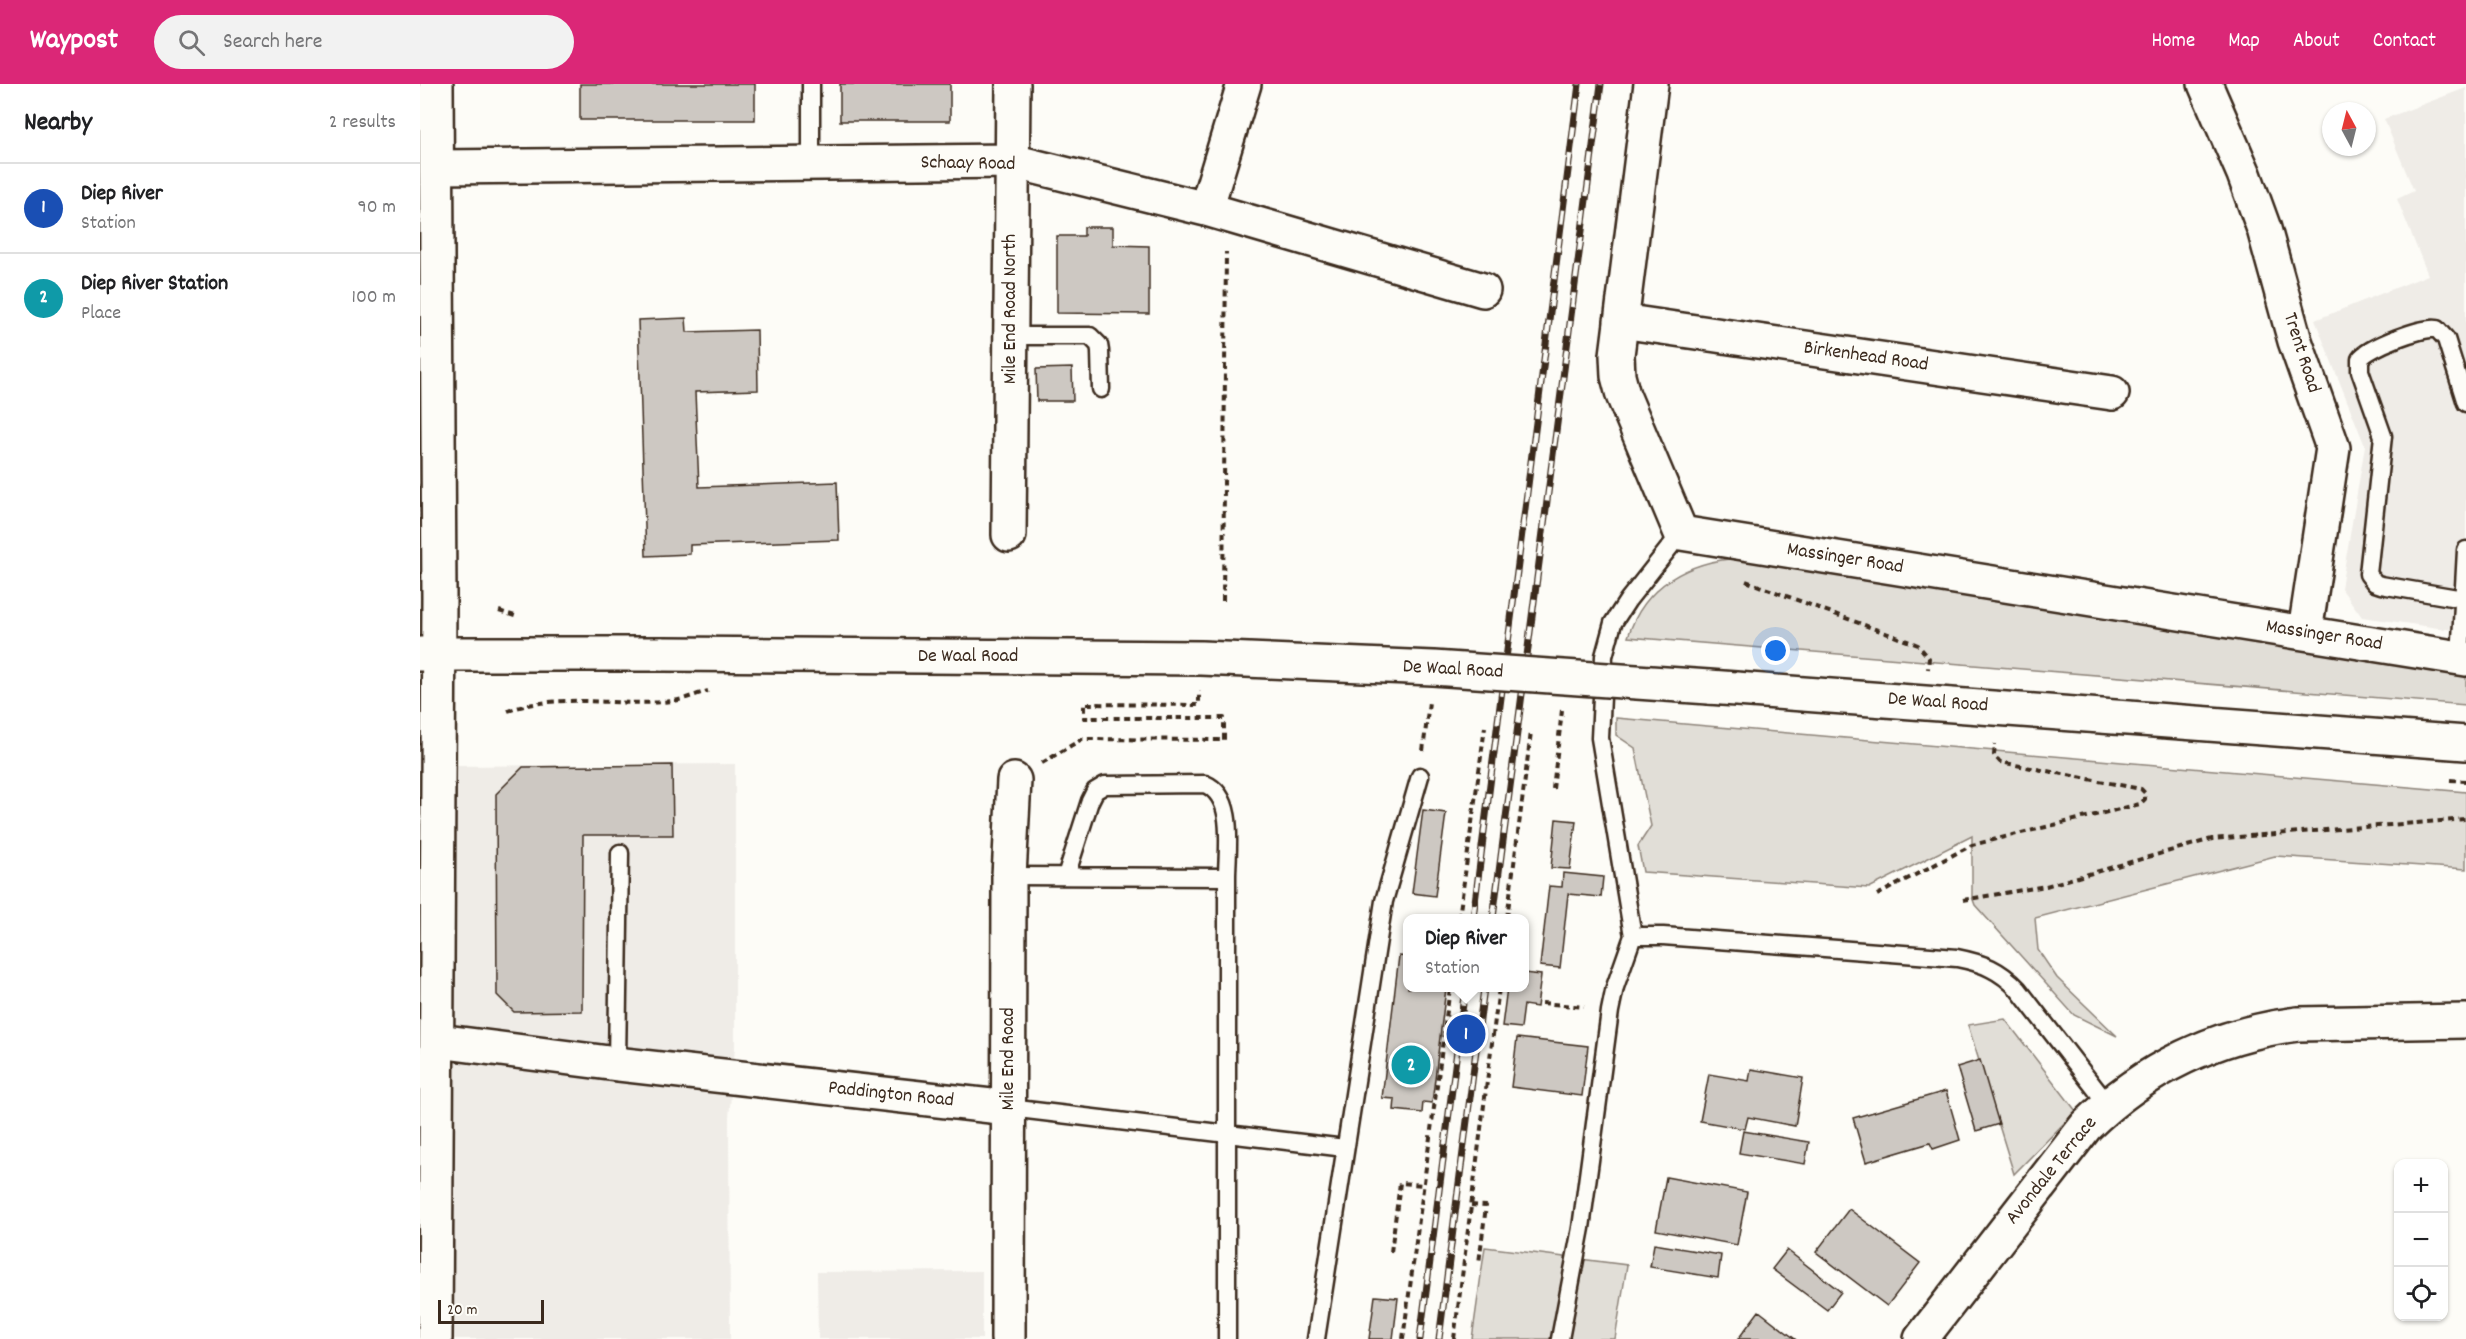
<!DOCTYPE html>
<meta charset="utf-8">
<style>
:root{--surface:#fff;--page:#f2f2f2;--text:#202124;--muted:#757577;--line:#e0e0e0;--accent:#db2777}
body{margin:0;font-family:Dekko,sans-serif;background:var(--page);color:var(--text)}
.controls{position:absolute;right:18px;bottom:18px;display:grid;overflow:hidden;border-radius:12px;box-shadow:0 2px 4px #0004}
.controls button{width:54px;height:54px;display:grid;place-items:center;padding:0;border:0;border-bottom:2px solid var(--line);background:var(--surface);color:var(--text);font:30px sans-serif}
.compass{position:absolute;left:1902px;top:18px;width:54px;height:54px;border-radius:50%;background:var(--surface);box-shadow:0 2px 4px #0004;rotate:353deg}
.scale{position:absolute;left:18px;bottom:15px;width:106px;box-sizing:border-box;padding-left:6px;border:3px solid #3b2a1e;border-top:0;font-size:16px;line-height:21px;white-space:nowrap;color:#3b2a1e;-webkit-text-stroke:4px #fdfcf7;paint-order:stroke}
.you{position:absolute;left:1356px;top:567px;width:21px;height:21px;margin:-15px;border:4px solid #fff;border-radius:50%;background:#1a73e8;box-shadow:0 0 0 9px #1a73e833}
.badge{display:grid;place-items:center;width:39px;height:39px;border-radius:50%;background:var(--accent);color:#fff;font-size:20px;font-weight:700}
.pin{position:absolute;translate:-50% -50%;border:3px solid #fff;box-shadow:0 2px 6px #0006}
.popup{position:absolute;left:983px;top:830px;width:126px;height:78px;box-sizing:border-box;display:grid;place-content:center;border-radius:12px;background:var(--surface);filter:drop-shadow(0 2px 4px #0005);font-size:20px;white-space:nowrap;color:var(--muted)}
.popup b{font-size:22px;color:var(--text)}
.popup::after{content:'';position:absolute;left:50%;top:100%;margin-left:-12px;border:12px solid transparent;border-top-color:var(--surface)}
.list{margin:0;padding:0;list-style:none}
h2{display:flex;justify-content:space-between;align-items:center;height:78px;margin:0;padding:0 24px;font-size:26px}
h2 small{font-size:20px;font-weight:400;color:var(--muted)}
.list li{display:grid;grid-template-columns:39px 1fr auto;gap:18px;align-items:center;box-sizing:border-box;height:90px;padding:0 24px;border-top:2px solid var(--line)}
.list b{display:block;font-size:22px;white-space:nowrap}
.list p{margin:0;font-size:20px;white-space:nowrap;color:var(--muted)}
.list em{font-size:20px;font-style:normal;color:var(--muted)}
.icon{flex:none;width:33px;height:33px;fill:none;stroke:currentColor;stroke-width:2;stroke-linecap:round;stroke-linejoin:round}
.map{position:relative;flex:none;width:2046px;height:1255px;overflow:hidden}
header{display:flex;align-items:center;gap:36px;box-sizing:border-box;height:84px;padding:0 30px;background:var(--accent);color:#fff}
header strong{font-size:28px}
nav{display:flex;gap:33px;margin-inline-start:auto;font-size:21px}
.search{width:420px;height:54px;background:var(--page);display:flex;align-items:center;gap:15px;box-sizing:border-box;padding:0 21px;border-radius:33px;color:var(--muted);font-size:22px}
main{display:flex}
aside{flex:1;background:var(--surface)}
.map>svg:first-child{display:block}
.built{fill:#efece7}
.green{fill:#e1ded7;stroke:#8e847a;stroke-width:1.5}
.building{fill:#cdc8c2;stroke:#3b2a1e;stroke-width:1.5}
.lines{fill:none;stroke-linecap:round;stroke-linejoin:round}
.service-casing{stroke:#3b2a1e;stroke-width:21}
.minor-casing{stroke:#3b2a1e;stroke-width:38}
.secondary-casing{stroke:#3b2a1e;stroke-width:38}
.path{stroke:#3b2a1e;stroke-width:4;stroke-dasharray:6 4.5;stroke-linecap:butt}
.service{stroke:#fdfcf7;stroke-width:16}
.minor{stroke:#fdfcf7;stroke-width:33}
.secondary{stroke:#fdfcf7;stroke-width:33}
.rail-casing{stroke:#3b2a1e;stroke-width:7}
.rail{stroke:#fdfcf7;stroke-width:4.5;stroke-dasharray:14;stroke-linecap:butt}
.secondary-bridge-casing{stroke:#3b2a1e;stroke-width:38;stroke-linecap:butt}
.secondary-bridge{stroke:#fdfcf7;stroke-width:33}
.labels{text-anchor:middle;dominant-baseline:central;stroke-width:4.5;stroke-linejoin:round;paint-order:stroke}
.street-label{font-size:20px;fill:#3b2a1e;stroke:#fdfcf7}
</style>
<header>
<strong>Waypost</strong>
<div class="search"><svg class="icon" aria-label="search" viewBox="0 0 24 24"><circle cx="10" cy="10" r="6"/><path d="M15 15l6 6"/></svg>Search here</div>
<nav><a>Home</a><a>Map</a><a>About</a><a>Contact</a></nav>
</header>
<main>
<aside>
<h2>Nearby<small>2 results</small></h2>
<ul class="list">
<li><span class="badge" style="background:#1a4fb4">1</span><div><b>Diep River</b><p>Station</p></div><em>90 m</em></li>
<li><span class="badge" style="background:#0f9aa8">2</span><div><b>Diep River Station</b><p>Place</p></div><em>100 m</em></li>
</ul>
</aside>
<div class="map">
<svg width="2046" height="1255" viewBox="0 0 2046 1255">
<rect width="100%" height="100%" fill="#fdfcf7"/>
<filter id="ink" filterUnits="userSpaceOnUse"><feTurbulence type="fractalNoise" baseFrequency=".0167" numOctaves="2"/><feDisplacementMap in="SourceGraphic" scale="12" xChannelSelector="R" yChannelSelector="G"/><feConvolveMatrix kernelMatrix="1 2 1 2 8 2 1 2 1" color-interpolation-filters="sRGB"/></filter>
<g filter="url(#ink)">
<path class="built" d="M 2046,4 L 2046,548 L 1942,533 L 1921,504 L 1945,362 L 1895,236 L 2008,191 L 1977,115 L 1994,107 L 1964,35 Z
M 315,680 L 315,963 L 309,1034 L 310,1255 L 15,1255 L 16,682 Z
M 562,1187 L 562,1255 L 398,1255 L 397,1188 Z"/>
<path class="green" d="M 1320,474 L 2046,592 L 2046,621 L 1208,553 C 1224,501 1269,477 1320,474 Z
M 1196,634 L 2046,708 L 2046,785 L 1855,772 L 1615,834 L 1618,866 L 1637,894 L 1697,952 L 1654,931 L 1555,821 L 1552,813 L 1552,752 L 1449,804 L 1223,788 L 1218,762 L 1231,742 L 1215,664 L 1196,651 Z
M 1585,935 L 1656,1027 L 1594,1090 L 1548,941 Z
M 1065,1163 L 1207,1181 L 1195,1255 L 1052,1255 Z"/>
<path class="building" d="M 160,0 L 335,0 L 335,36 L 160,36 Z
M 420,0 L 530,0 L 530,37 L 420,37 Z
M 664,143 L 693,143 L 693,161 L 729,162 L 729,230 L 637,229 L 637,152 L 664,152 Z
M 266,234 L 267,248 L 337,246 L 338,306 L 275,308 L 279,403 L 417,398 L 419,456 L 270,461 L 270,470 L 226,472 L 218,236 Z
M 652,284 L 653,317 L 617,317 L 616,285 Z
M 252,681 L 253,751 L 163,751 L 162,927 L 94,928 L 77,911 L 76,710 L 103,683 Z
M 1003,726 L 1026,729 L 1015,812 L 992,809 Z
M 1136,735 L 1156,737 L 1150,785 L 1131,784 Z
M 1143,789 L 1183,793 L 1181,813 L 1148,810 L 1140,884 L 1120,882 L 1129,802 L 1142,803 Z
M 979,872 L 988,873 L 988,904 L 1026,904 L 1012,1019 L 1003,1018 L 1002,1029 L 974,1026 L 975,1015 L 962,1014 Z
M 1104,889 L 1121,891 L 1117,923 L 1104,921 L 1101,944 L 1082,942 L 1087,904 L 1104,904 Z
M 1097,954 L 1168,962 L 1162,1012 L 1091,1003 Z
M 1560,976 L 1579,1040 L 1556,1047 L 1537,983 Z
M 1331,985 L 1383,994 L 1375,1042 L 1328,1033 L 1325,1045 L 1280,1037 L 1289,990 L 1329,997 Z
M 1526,1007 L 1540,1056 L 1513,1065 L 1510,1059 L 1446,1078 L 1433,1034 Z
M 1323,1047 L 1389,1058 L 1385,1080 L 1319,1069 Z
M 1246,1093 L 1327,1108 L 1317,1161 L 1236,1146 Z
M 1429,1125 L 1500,1179 L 1467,1222 L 1396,1168 Z
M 1234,1160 L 1301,1171 L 1298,1194 L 1230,1183 Z
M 1367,1166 L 1421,1208 L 1407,1226 L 1352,1185 Z
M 955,1212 L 978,1214 L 973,1255 L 949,1255 Z
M 1339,1227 L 1375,1255 L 1318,1255 Z"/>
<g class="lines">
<defs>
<path id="service" d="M 391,81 L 391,0
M 591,252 L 670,252 L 679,261 L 680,267 L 681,305
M 2043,515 L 1961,501 L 1955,499 L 1948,490 L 1963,352 L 1940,287 L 1940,275 C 1948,263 2004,242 2017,245 L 2026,255 L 2046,319
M 2040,574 L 2046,466
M 589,792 L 807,793
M 646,792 L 670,717 L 675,707 L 685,701 L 785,700 C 816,713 807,764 807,793 L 807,1255
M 1213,852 L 1243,852 L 1537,874 C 1563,879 1580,886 1598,905 L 1688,1021
M 197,980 L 200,769
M 589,1024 L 925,1064
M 896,1255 L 964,817 L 1000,692
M 1140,1255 L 1161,1144 L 1190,927 L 1195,903 L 1213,852 L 1180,654 L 1184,572 L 1193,539 L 1208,516 L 1261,449"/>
<path id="minor" d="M 1231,0 L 1197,271 L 1198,292 L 1203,311 L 1261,449 L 2046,575
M 1785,0 L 1824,90 L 1844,145 L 1875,257 L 1913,364 L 1885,548
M 17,83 L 592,77 L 786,125 L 1063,206
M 786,125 L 824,0
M 1201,237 L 1692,309
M 589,451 L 593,0
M 18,957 L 197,980 L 589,1024
M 588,1255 L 589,792 L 594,696
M 1501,1255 L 1666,1042 C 1724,985 1797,950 1878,940 L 2046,937"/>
<path id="secondary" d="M 0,570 L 243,570
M 1289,603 L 2046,659
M 15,1255 L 19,514 L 16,0"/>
</defs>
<use href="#service" class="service-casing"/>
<use href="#minor" class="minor-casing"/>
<use href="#secondary" class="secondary-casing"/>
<path class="path" d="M 1326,497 L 1498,561 L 1509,574 L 1508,585
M 803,517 L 806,168
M 79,527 L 98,533
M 88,627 C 141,607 198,624 252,617 C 264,616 276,610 288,607
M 1003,667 L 1009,618
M 622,679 L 662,655 L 804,656 L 804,634 L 664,634 L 664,620 L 779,621 L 779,607
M 2030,696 L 2046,697
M 1133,705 L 1142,626
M 1457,811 L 1552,761 L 1720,720 L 1725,715 L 1725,709 L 1721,705 L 1580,678 L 1574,671 L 1575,660
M 1543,816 L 1626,802 L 1792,755 L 2046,735
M 1039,834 L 1065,643
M 1087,834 L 1111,648
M 1122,919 L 1164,923
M 1051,1121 L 1066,1122 L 1059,1179
M 971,1168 L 980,1099 L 1003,1101
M 983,1255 L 1030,904
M 1034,1255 L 1079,904"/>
<use href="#service" class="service"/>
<use href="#minor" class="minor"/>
<use href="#secondary" class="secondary"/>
<defs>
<path id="rail" d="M 1053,834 L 1159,0
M 1073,834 L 1181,0
M 1000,1255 L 1045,904
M 1019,1255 L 1064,904"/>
</defs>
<use href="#rail" class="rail-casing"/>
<use href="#rail" class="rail"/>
<defs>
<path id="secondary-bridge" d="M 243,570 L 781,574 L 1013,584 L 1289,603"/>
</defs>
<use href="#secondary-bridge" class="secondary-bridge-casing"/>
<use href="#secondary-bridge" class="secondary-bridge"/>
</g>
</g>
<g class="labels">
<g class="street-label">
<text transform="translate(548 80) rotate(1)">Schaay Road</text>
<text transform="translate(591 225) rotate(-90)">Mile End Road North</text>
<text transform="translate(1881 269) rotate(72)">Trent Road</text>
<text transform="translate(1446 273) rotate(8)">Birkenhead Road</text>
<text transform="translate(1425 475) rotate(9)">Massinger Road</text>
<text transform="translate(1904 552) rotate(9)">Massinger Road</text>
<text x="548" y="573">De Waal Road</text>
<text transform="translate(1033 586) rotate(3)">De Waal Road</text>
<text transform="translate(1518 619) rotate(4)">De Waal Road</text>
<text transform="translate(589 975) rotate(-90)">Mile End Road</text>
<text transform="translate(471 1011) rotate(6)">Paddington Road</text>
<text transform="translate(1632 1087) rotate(-51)">Avondale Terrace</text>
</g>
</g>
</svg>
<div class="controls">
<button>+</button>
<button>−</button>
<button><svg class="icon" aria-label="locate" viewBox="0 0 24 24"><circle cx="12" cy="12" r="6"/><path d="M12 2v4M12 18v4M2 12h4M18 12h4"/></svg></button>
</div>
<svg class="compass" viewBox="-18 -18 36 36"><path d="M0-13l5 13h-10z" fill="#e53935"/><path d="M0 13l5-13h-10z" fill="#757577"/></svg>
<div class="scale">20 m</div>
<div class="you"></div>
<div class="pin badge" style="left:1046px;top:950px;background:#1a4fb4">1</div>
<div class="popup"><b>Diep River</b>Station</div>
<div class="pin badge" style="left:991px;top:981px;background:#0f9aa8">2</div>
</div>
</main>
